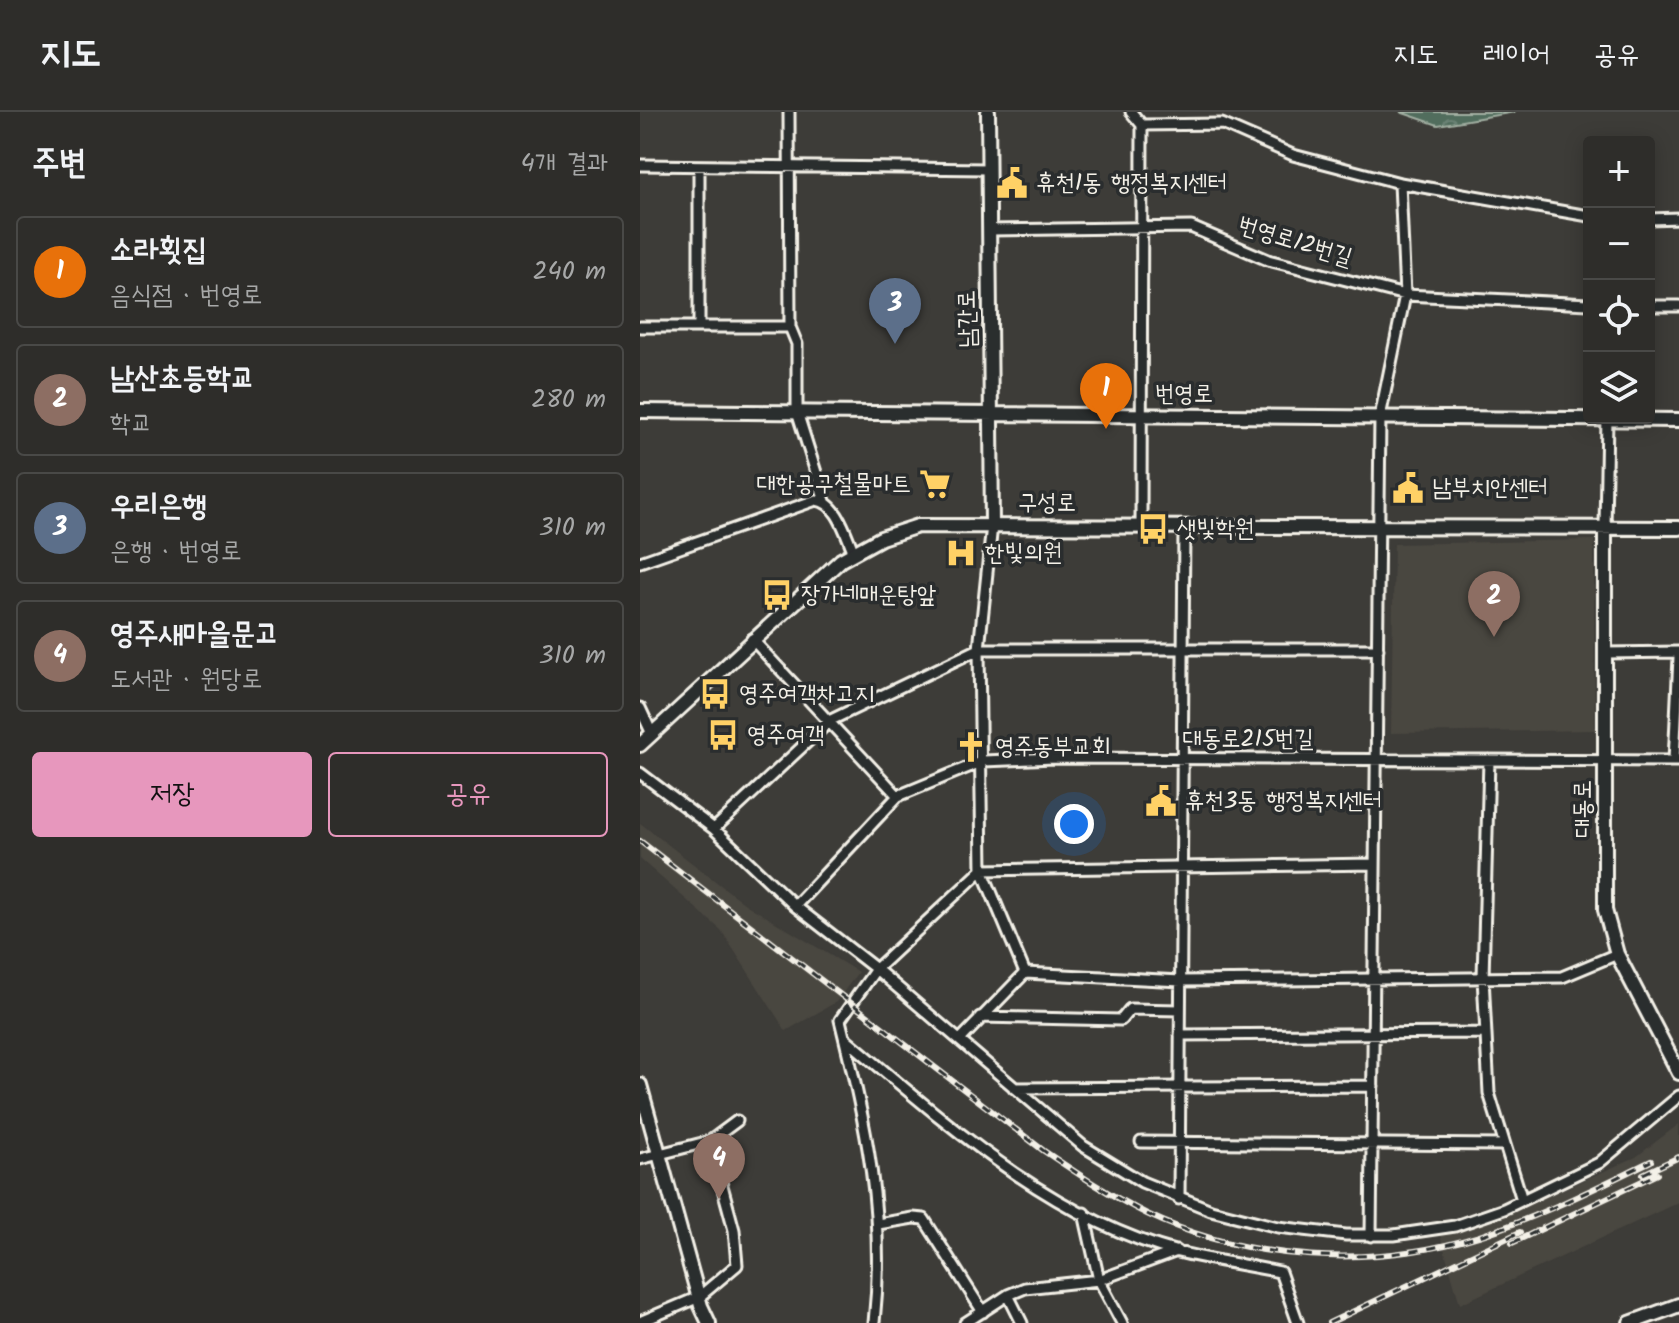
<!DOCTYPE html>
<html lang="ko">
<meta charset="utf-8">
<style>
:root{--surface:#2e2d2a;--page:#363532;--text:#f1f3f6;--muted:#a7a8a8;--line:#494947;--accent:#e797bd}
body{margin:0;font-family:Kalam,"Poor Story",sans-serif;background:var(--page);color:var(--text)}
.controls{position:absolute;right:24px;top:24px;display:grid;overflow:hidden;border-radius:8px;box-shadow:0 4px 20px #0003}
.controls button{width:72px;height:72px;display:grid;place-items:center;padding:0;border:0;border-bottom:2px solid var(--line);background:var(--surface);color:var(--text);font:40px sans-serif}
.you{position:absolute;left:434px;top:712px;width:28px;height:28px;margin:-20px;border:6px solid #fff;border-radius:50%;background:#1a73e8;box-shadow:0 0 0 12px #1a73e833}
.badge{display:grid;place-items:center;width:52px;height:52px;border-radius:50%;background:var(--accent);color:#fff;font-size:26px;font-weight:700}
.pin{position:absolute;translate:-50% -66px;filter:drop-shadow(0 2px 4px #0008)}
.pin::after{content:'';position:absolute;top:42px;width:28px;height:24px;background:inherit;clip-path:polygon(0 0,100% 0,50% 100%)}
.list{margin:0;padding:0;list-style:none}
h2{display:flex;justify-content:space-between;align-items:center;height:104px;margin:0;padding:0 32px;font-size:34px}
h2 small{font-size:26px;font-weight:400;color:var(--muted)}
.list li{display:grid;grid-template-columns:52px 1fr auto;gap:24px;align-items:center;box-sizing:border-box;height:112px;margin:0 16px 16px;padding:0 16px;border:2px solid var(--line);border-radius:8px}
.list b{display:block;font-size:30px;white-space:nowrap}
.list p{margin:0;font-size:26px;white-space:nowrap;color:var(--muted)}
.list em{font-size:26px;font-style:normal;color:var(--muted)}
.actions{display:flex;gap:16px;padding:24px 32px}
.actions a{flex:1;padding:18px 0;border:2px solid var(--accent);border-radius:8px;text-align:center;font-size:28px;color:var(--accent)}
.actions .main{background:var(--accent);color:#111}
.icon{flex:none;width:44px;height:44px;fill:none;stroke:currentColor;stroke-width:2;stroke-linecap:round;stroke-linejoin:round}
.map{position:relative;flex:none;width:1039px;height:1211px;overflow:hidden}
header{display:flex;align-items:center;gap:48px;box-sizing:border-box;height:112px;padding:0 40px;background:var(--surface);border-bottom:2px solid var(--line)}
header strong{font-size:38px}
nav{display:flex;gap:44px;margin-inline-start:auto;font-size:28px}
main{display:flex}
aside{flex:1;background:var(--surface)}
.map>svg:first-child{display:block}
.built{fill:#4a4740}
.forest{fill:url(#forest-crowns);stroke:#a2afa2;stroke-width:2}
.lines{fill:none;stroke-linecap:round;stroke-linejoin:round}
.street-casing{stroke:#f4f1e8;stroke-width:15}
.secondary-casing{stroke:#f4f1e8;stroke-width:18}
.street{stroke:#2a2d2e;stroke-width:9}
.secondary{stroke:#2a2d2e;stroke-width:12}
.rail-casing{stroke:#f4f1e8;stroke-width:6}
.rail{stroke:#2a2d2e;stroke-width:3;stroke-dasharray:9;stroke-linecap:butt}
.labels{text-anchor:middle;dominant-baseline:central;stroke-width:7;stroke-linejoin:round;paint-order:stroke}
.poi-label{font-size:24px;fill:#f4f1e8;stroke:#2a2d2e;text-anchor:start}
.street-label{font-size:24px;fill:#f4f1e8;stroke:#2a2d2e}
</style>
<header>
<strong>지도</strong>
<nav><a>지도</a><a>레이어</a><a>공유</a></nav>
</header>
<main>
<aside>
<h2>주변<small>4개 결과</small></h2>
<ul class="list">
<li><span class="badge" style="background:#e8710a">1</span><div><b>소라횟집</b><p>음식점 · 번영로</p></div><em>240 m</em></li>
<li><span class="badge" style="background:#8d6e63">2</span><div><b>남산초등학교</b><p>학교</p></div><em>280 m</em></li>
<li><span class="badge" style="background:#5c6f8a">3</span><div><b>우리은행</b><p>은행 · 번영로</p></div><em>310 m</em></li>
<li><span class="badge" style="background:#8d6e63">4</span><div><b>영주새마을문고</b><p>도서관 · 원당로</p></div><em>310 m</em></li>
</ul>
<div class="actions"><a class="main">저장</a><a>공유</a></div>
</aside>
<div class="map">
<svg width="1039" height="1211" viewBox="0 0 1039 1211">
<defs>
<pattern id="forest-crowns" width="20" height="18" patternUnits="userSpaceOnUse" patternTransform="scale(2)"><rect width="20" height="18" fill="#516d5d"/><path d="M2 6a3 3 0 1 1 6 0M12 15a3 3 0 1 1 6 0" fill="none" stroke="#6b8274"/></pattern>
</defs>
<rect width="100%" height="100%" fill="#3d3c38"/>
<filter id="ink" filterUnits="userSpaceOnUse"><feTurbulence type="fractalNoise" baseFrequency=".0125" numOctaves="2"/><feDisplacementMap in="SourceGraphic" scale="16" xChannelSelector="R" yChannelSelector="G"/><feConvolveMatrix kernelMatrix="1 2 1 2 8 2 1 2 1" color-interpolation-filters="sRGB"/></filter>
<g filter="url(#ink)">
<path class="built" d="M 954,428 L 955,618 L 751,621 L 754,432 Z
M 0,711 L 105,792 L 218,860 L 196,890 L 146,919 L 81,818 L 0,747 Z
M 1039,1012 L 1039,1090 L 820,1192 L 798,1116 L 899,1088 L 996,1045 Z"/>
<path class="forest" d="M 760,0 L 875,0 L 798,13 Z"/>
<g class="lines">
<defs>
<path id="street" d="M 149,0 L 150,215 L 157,232 L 157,300 L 185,389
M 491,0 L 502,13 L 582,12 L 653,43 L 760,71 L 949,104
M 0,53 L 348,57
M 59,54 L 59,215
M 1009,107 L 1039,106
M 349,118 L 551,115 L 628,148 L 765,183 L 949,192
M 1009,194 L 1039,194
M 0,215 L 150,215
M 352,413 L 339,537 L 342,758 L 385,861
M 501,413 L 502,13
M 965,415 L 967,306
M 0,450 L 176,388 C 198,390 206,423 214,441
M 112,527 L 258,684
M 965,541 L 1039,540
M 0,596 L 12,622
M 849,648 L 843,865 L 849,981 L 882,1088
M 1034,649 L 1039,545
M 0,661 L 74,717 L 155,794 L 236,857 L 443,1034 L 502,1070 L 571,1098 L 638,1115 L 706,1123 L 754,1123 L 815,1114 L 864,1097 L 959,1051 L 1039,984
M 74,717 L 191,608 L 339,537 L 738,537
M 155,794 L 258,684 L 343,649 L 414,646 L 1039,649
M 385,861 L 541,869 L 922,865 L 977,842
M 340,905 L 481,908 L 490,897 L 540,898
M 540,923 L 845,921
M 205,926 C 304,1009 410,1106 538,1140 C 571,1148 606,1153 640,1160 L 658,1211
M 320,928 L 385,861
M 374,976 L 733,974
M 501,1030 L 865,1033
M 0,1047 L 70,1029 L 97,1009
M 539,1087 L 544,415
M 444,1101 L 459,1168 L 482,1211
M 238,1112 L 273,1106 L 284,1107 L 343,1200
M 731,1124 L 740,305 L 765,183 L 760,71
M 0,1210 L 59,1185 L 97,1153 L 94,1118 L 70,1029
M 234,1211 C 246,1101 226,1014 200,908 L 236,857 L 342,758 L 735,752
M 325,1211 L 368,1183
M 382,1211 L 368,1183 L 385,1176 L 459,1168 L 537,1139"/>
<path id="secondary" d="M 348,0 L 352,413
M 0,299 L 1039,308
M 965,415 L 965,798 L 977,842 L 1039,961
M 0,633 L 201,448 L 241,426 L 278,414 L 1039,416
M 0,973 L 61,1194 L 69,1211
M 990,1211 L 1039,1193"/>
</defs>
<use href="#street" class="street-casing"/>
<use href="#secondary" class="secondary-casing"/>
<use href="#street" class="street"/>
<use href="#secondary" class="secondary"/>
<defs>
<path id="rail" d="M 0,729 L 404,1039 C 438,1062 471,1084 507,1102 C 608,1150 733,1157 839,1124 C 899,1105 955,1076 1011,1049
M 1003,1062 L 1039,1045
M 872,1131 L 1017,1062
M 689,1211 L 880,1120"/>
</defs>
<use href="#rail" class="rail-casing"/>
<use href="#rail" class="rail"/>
</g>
</g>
<defs>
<symbol id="civic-bare" viewBox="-9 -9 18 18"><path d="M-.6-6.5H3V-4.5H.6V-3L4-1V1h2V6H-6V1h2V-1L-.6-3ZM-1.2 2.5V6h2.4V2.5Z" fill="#ffd166" stroke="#2a2d2e" stroke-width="2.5" paint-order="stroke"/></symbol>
<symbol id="supermarket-bare" viewBox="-9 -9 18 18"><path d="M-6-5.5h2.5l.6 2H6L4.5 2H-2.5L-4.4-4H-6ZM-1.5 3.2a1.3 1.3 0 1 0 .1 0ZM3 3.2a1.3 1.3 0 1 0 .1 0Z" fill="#ffd166" stroke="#2a2d2e" stroke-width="2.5" paint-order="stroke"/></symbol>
<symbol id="bus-bare" viewBox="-9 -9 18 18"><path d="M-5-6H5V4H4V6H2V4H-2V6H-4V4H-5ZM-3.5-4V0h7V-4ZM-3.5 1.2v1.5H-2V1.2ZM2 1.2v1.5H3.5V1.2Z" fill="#ffd166" stroke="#2a2d2e" stroke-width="2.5" paint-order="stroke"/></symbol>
<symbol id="hospital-bare" viewBox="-9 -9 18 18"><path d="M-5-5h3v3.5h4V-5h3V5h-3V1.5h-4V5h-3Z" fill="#ffd166" stroke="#2a2d2e" stroke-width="2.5" paint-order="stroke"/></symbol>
<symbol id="church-bare" viewBox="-9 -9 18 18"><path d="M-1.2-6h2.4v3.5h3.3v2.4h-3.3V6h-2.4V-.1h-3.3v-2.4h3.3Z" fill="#ffd166" stroke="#2a2d2e" stroke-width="2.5" paint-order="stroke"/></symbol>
</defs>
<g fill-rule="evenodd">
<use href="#civic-bare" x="350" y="49" width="44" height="44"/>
<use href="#supermarket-bare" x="273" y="350" width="44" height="44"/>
<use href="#civic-bare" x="746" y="354" width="44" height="44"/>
<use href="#bus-bare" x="491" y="395" width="44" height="44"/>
<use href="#hospital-bare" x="299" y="419" width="44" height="44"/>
<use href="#bus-bare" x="115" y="461" width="44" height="44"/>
<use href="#bus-bare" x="53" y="560" width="44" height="44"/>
<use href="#bus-bare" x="61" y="601" width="44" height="44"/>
<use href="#church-bare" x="309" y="613" width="44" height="44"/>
<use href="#civic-bare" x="499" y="667" width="44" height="44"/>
</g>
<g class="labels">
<g class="poi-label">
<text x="396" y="71">휴천1동 행정복지센터</text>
<text x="271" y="372" text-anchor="end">대한공구철물마트</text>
<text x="792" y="376">남부치안센터</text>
<text x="537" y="417">샛빛학원</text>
<text x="345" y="441">한빛의원</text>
<text x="161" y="483">장가네매운탕앞</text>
<text x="99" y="582">영주여객차고지</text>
<text x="107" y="623">영주여객</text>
<text x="355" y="635">영주동부교회</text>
<text x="545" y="689">휴천3동 행정복지센터</text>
</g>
<g class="street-label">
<text transform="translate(655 130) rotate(17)">번영로12번길</text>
<text transform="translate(328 207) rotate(-91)">남간로</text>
<text x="544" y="282">번영로</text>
<text x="407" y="391">구성로</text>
<text x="608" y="627">대동로215번길</text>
<text transform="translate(943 697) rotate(-90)">대동로</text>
</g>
</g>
</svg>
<div class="controls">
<button>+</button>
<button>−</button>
<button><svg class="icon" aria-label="locate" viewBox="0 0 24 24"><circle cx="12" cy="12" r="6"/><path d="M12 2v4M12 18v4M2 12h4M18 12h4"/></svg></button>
<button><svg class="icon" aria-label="layers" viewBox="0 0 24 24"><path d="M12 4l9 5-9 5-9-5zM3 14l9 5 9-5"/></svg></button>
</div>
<div class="you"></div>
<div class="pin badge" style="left:466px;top:317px;background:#e8710a">1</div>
<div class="pin badge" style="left:854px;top:525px;background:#8d6e63">2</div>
<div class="pin badge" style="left:255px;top:232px;background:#5c6f8a">3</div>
<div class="pin badge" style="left:79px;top:1087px;background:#8d6e63">4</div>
</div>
</main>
